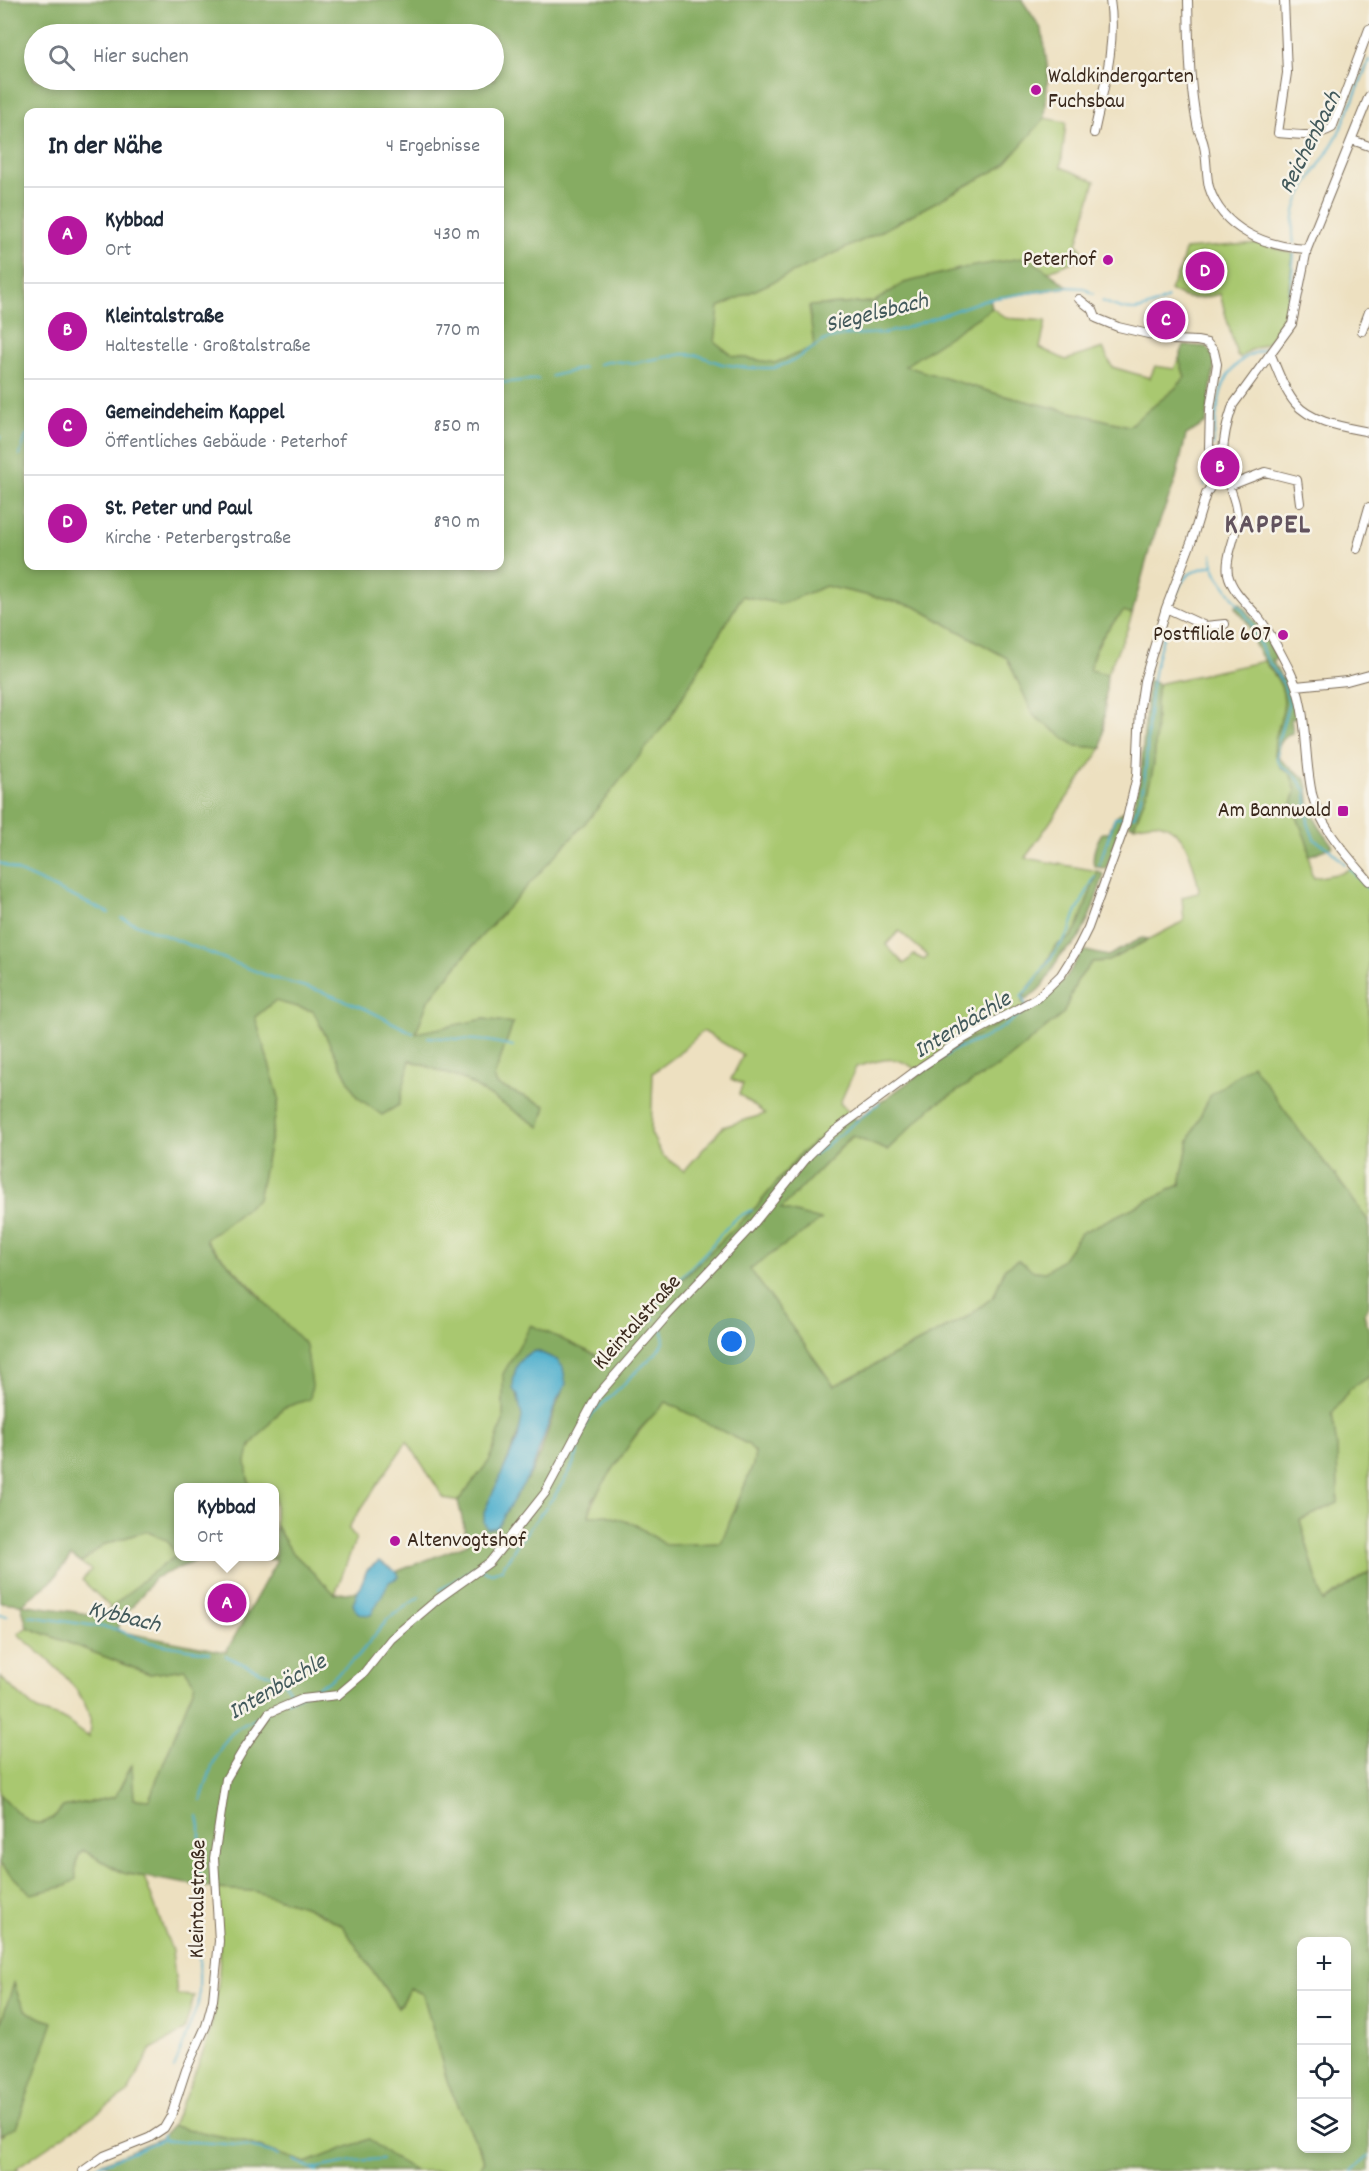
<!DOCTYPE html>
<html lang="de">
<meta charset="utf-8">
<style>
:root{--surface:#fff;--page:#f6f6f7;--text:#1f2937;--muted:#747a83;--line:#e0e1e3;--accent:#b5179e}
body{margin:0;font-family:Dekko,sans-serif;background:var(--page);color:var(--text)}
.controls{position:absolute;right:18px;bottom:18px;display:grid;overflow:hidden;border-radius:12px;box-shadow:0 3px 9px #0003}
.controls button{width:54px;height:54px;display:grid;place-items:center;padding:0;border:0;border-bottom:2px solid var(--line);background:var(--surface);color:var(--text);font:30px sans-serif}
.you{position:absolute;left:732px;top:1342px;width:21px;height:21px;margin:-15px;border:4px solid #fff;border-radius:50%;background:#1a73e8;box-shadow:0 0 0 9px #1a73e833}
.badge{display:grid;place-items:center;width:39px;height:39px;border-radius:50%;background:var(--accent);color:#fff;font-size:20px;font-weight:700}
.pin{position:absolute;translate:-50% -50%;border:3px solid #fff;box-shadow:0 2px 6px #0006}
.popup{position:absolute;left:174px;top:1483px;width:105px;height:78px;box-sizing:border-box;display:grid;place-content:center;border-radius:12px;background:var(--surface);filter:drop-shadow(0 2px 4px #0005);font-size:20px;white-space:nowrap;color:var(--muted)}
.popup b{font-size:22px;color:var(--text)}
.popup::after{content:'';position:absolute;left:50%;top:100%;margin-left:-12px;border:12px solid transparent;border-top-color:var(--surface)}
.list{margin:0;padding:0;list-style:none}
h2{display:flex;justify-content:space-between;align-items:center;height:78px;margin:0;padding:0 24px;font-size:26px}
h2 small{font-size:20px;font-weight:400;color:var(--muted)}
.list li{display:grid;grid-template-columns:39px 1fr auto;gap:18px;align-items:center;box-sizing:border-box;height:96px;padding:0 24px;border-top:2px solid var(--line)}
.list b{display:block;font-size:22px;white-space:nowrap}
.list p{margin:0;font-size:20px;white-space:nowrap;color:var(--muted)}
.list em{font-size:20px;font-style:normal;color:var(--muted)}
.icon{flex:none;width:33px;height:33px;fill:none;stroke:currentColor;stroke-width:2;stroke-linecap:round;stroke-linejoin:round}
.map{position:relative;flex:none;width:1369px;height:2171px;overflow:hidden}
.search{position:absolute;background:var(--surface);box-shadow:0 3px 9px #0003;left:24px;top:24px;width:480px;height:66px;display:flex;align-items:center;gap:15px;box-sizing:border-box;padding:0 21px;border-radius:33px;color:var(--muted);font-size:22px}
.panel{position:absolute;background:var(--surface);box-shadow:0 3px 9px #0003;left:24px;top:108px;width:480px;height:462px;border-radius:12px}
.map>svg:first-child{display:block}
.green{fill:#a9c870;stroke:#727947;stroke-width:1.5;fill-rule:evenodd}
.forest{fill:#86ac62;stroke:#606b40;stroke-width:1.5;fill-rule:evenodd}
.water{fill:#4eafcd;stroke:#446c76;stroke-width:1.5}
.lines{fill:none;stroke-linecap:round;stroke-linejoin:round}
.stream{stroke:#4eafcd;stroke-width:2}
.minor-casing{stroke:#796a57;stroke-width:10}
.minor{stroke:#fff;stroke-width:8}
.poi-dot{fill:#b5179e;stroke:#f7f3e8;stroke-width:2}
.labels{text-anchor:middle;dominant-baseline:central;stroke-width:5;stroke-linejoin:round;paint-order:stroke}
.poi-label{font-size:22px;fill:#3b2a1e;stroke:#f7f3e8;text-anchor:end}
.street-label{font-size:22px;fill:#3b2a1e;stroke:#f7f3e8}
.water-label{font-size:24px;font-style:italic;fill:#42595b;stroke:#f7f3e8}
.district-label{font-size:28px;font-weight:bold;letter-spacing:1.5px;fill:#62535e;stroke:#f7f3e8}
</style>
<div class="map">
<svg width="1369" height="2171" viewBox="0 0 1369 2171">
<rect width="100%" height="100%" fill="#f7f3e8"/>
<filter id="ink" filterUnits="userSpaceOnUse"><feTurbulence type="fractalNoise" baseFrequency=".0167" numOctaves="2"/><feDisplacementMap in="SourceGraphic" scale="12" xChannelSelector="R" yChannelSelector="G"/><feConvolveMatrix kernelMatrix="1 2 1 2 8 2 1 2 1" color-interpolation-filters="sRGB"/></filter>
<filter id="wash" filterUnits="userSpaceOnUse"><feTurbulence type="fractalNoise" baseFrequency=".008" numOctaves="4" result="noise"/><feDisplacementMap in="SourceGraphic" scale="24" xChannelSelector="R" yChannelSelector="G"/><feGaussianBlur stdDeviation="1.35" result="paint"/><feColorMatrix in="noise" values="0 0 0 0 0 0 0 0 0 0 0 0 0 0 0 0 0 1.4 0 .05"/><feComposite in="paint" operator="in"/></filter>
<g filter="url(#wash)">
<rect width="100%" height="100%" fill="#ede0c0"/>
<path class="green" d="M 1044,118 L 1066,122 L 1061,167 L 1095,181 L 1077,244 L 1086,256 L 1047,272 L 1027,257 L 904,283 L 874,302 L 810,306 L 814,347 L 775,363 L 733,356 L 715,342 L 718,307 L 876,234 L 1003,166 Z
M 1260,243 L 1293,254 L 1286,312 L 1268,343 L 1249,351 L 1240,358 L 1237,356 L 1220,294 C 1198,299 1189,302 1170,290 L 1181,267 L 1185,249 ZM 1200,253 L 1206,255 L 1208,259 L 1216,258 L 1218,270 L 1212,271 L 1214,285 L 1198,287 L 1195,264 L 1197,263 L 1197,256 Z
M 992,308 L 1006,318 L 1046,321 L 1040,348 L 1066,360 L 1103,348 L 1112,367 L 1150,378 L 1155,366 L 1174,369 L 1179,359 L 1185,377 L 1177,387 L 1129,426 L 1001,395 L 904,366 Z
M 826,586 L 914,606 L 1007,658 L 1034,716 L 1076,746 L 1102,748 L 1025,858 L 1098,871 L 1078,926 L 1071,937 L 1055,946 L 1041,973 L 1022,997 L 1022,1001 L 1026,1009 L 965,1041 L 919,1073 C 899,1052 880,1060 856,1067 L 840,1103 L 850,1114 L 800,1154 L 758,1205 L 646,1315 L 653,1320 L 609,1361 L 504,1374 L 503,1421 L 490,1460 L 458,1501 L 444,1498 L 407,1441 L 348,1528 L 356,1538 L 335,1594 L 291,1551 L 275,1525 L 275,1488 L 252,1487 C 232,1454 263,1431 283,1408 L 261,1296 L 205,1240 L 258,1199 L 279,1098 L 255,1017 L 275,1001 L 313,1011 L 357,1097 L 399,1105 L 409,1060 L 465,1080 L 540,1127 L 546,1106 L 497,1085 L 494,1077 L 513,1023 L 484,1019 L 415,1034 L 428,1001 L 477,941 L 670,718 L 742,596 L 781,603 ZM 899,931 L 928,956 L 924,960 L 914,955 L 904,964 L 886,945 ZM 703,1031 L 743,1055 L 731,1079 L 743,1084 L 739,1094 L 765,1114 L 723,1127 L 684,1171 L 662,1155 L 651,1133 L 653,1073 L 677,1055 Z
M 1124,610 L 1132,614 L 1127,630 L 1107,674 L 1090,670 C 1094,645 1107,629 1124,610 Z
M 1264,661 C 1271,671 1281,681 1283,693 C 1287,711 1275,734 1274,753 L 1290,772 L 1296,791 L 1292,804 L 1308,845 L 1311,873 L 1314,878 L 1342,873 L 1352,867 L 1369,887 L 1369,1222 L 1338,1179 L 1303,1136 L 1189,1140 L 1180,1185 L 1081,1233 L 1062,1260 L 1045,1272 L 1005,1268 L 994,1296 L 969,1316 L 834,1386 L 749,1268 L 820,1220 L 780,1209 L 853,1136 L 887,1150 L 933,1106 L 1003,1063 L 1063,1014 L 1077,981 L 1092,962 L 1108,961 L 1184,921 L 1182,897 L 1198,893 L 1199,889 C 1193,865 1189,830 1158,823 C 1151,822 1141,825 1134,826 C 1141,807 1150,788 1153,768 C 1158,741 1153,712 1158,684 Z
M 1369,1376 L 1369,1572 L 1323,1602 L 1300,1520 L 1338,1503 L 1337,1448 L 1332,1414 L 1350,1389 Z
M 666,1401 L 749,1445 L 755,1453 L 753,1465 L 721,1543 L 666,1545 L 634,1524 L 589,1516 C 596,1482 641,1427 666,1401 Z
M 146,1531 L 166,1540 L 178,1555 L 144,1579 L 112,1609 L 82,1580 L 91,1570 L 81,1563 L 103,1545 Z
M 27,1627 L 150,1674 L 185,1669 L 195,1684 L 149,1800 L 134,1799 L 131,1766 L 115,1797 L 63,1807 C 37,1840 21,1816 0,1794 L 0,1677 L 37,1710 L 62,1718 L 89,1737 C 89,1732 91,1724 90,1719 C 83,1684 43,1657 18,1634 Z
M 83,1850 L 123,1873 L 144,1877 L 172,1951 L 177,1995 L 194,1996 L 184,2031 L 151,2049 L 128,2092 L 16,2168 L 19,2171 L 0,2171 L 0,2134 L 3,2135 L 30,2015 L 20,2005 L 14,1984 L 0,2025 L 0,1864 L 31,1894 L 66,1886 L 75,1879 C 75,1867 75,1859 83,1850 Z
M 217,1889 L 253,1891 L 307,1907 L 342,1925 L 398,2008 L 410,1988 L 423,1994 L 448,2084 L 485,2161 L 477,2171 L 416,2171 L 393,2158 L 369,2139 L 306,2163 L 239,2140 L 172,2126 C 187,2090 207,2052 214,2013 C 222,1972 221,1931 217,1889 Z"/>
<path class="forest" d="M 0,0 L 1022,0 L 1042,30 L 1048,71 L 1045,118 L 1003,166 L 876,234 L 719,307 L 715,342 L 733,356 L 775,363 L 814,347 L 809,306 L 874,302 L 904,283 L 963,268 L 1027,257 L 1069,287 L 990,299 L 992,308 L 905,366 L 1001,395 L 1129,426 L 1177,387 L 1185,377 L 1179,359 L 1184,345 L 1207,347 L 1215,360 L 1206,423 L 1186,435 L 1176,479 L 1151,544 L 1132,614 L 1124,611 C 1107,628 1093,645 1090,670 L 1107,674 L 1102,748 L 1076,746 L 1034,716 L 1007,658 L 914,606 L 826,586 L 781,604 L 742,596 L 670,718 L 589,819 L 477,941 L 428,1001 L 416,1033 L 484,1019 L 513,1023 L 494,1077 L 497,1085 L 546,1106 L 540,1127 L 465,1080 L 410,1060 L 399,1105 L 382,1115 L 357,1097 L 313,1011 L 275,1001 L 255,1017 L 279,1098 L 258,1199 L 205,1240 L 306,1345 L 312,1385 L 310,1399 L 283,1408 L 250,1446 L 246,1461 L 248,1480 L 252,1487 L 179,1488 L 179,1556 L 214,1557 L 198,1560 L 154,1578 L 138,1600 L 119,1620 L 117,1631 L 226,1652 L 277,1560 L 255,1557 L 275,1556 L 275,1525 L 291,1551 L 335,1594 L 372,1590 L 398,1571 L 468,1544 L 458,1501 L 490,1460 L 503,1421 L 503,1374 L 531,1325 L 609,1361 L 653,1320 L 646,1315 L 758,1205 L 800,1154 L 850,1114 L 856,1120 L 965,1041 L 1040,1002 L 1067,976 L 1082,952 L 1086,951 L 1108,956 L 1142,938 L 1149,939 L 1108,961 L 1092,962 L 1077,981 L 1063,1014 L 1003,1063 L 933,1106 L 887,1150 L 852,1136 L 781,1209 L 821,1220 L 750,1269 L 834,1386 L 969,1316 L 994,1296 L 1005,1268 L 1018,1260 L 1034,1271 L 1045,1272 L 1062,1260 L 1081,1233 L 1180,1185 L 1189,1140 L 1210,1096 L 1252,1064 L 1303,1136 L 1338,1179 L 1369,1222 L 1369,1304 L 1364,1314 L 1369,1330 L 1369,1376 L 1350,1389 L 1332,1414 L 1337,1448 L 1338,1503 L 1300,1520 L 1323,1602 L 1369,1572 L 1369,1950 L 1367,1952 L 1369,1952 L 1369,2171 L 477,2171 L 485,2161 L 448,2084 L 423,1994 L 410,1988 L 398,2008 L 342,1925 L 307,1907 L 253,1891 L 217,1889 L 123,1873 L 83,1850 C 75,1859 75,1867 76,1879 L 66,1886 L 31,1894 L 0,1864 L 0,1794 C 21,1816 37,1840 63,1807 L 115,1797 L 132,1765 L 134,1799 L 149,1800 L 195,1684 L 185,1669 L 150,1674 L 27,1627 L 21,1604 L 0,1602 ZM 34,34 L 494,34 L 494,80 L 34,80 ZM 28,112 L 500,112 L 500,566 L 28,566 ZM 537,1351 L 557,1360 L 566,1384 C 550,1412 544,1460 524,1483 C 517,1492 498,1497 488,1503 C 497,1488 502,1473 509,1456 C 514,1443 522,1432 522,1417 C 522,1402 510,1386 515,1372 C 519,1360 526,1352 537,1351 ZM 666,1402 L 749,1445 L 755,1453 L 753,1465 L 721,1543 L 666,1545 L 634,1524 L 607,1515 L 589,1516 L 592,1501 L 639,1430 ZM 146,1531 L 166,1540 L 177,1555 L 144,1579 L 102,1616 L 22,1604 L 52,1581 L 71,1556 L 81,1563 L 103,1545 ZM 1302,1942 L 1346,1942 L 1346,2148 L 1302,2148 Z
M 1240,603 L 1256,623 L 1278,658 L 1272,660 L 1282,679 L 1286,678 L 1293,696 L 1298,717 L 1291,718 L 1293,733 C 1287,734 1285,736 1282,741 C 1265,763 1302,768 1307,783 C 1309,790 1308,798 1310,806 C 1314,821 1324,834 1333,846 L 1309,856 L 1308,845 L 1292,804 L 1296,791 L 1290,773 L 1282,769 C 1262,740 1289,721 1283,693 C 1280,677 1266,665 1259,652 C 1253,643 1251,631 1247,622 C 1244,617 1238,612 1235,607 Z
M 1148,680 L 1158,684 C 1153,712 1158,741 1153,768 C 1150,788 1141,807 1134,826 L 1129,824 L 1141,774 Z
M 1125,811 L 1106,869 L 1094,866 C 1091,854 1096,843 1102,833 L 1109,833 C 1112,823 1115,814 1125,811 Z
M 1098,871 L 1104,875 C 1096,897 1090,921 1077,941 C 1073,947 1065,949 1060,956 C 1046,978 1047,988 1022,1001 L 1028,988 L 1041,973 L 1055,946 L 1071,937 L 1078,926 Z
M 14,1983 C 22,2010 25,2014 53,2022 L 16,2128 L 0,2134 L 0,2025 Z
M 172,2126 L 239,2140 L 306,2163 L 369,2139 L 393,2158 L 416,2171 L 120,2171 L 102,2163 L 161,2138 Z"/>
<path class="water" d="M 537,1351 L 557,1360 L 563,1367 L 566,1384 L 557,1400 L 532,1470 L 497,1527 L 487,1529 L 484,1522 L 484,1512 L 518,1438 L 522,1417 L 518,1396 L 513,1389 C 513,1372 518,1354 537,1351 Z
M 379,1561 L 398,1573 L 399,1577 L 389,1582 L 371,1615 C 362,1615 356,1613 353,1604 L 367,1570 Z"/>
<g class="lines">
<path class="stream" d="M 1294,244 C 1286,197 1319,172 1338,134 C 1350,110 1359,85 1369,60
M 1102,301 C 1131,314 1140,313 1168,298
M 599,364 L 611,361 L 633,363 L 683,354 L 697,355 L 722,364 L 749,368 L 774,368 L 793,361 L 825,340 L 845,335 L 885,333 L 903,329 L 984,300 L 1065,287 L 1084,288 L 1093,294
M 552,376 L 584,368
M 500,383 L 539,379
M 0,436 L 0,438
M 1213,446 C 1217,412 1216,371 1252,354 C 1258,352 1264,350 1270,347 L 1288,314 L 1294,254
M 20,455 L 26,436 L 28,436
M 1205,485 L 1212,458
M 1212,554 L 1213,565 L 1218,576 L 1250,621 L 1265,656 L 1284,685 L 1289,703 L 1278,741 L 1277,760 L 1282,767 L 1295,775 L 1306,791 L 1308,823 L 1314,839 L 1329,849 L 1345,864
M 1174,599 C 1183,575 1188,572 1213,565
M 1131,816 L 1134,816 C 1149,784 1146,746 1149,712 C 1151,683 1157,653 1167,626
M 0,863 L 109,913
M 1099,865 L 1115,818 L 1125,817
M 1350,869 L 1369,890
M 121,918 L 273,978 L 320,991 L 366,1009 L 413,1033
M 428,1037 L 489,1041 L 513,1046
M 925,1069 L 956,1049 L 982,1039 L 1005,1026 L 1028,1008 L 1021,996 L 1031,986 L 1070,931 L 1075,915 L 1095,876
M 813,1156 L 879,1103
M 654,1319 L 647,1314 C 664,1294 683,1275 702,1256 C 719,1239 728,1219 752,1210
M 482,1570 L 492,1573 L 502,1569 L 516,1546 L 555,1495 L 570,1471 L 577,1455 L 581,1434 L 592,1414 L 656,1353 C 663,1344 666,1339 662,1328
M 440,1590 L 477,1566
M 0,1615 L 8,1616
M 29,1616 L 116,1629 L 148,1642 L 210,1653
M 226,1656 L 261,1672 L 281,1677 L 294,1698
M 287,1701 L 328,1682 L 358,1656 L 388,1619 L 419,1597
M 201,1800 C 209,1776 216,1745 237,1729 C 246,1722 257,1718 266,1713
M 174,2069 L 199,2001 L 200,1827 L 198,1816
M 163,2139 C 174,2143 184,2141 196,2142 C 224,2144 252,2145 279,2155
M 293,2160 L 317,2171
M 93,2168 L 163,2139 L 162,2136
M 313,2169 L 353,2161 L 382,2159
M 1352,2171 L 1369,2155"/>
</g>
</g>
<g filter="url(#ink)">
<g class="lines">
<defs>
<path id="minor" d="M 1188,0 C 1189,42 1189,83 1197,124 C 1198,132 1203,138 1204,146 C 1207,159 1206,174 1209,187 C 1222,230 1267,247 1307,249
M 1284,0 L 1287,73 L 1278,133 C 1298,135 1314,138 1332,128 L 1369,29
M 1369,96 L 1307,249 L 1292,324 L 1233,405 C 1226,425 1220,451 1225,472 C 1229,488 1238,504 1237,521 C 1236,539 1225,556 1228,574 C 1232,592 1248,604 1259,618 C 1271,633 1280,652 1289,669 C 1309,709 1303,752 1312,794 C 1320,827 1347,855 1369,881
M 1094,133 C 1103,90 1117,44 1110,0
M 1352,140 L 1369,146
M 1079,299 L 1093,310 L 1096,318 L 1118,327 L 1174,340 L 1197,341 L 1207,343 L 1214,351 L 1217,364 L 1210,409 L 1209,448 L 1223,455
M 1362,331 L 1369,312
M 1271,355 C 1278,371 1284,390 1295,403 C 1312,423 1345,427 1369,432
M 1229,486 L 1265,472 L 1297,480 L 1300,503
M 1357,549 L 1369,507
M 1166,608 L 1205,626 L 1225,624
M 1296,686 L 1347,681 L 1369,675
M 83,2171 L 104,2156 L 149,2138 L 164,2128 L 171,2116 L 186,2070 L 206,2026 L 213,2000 L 219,1941 L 214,1858 L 226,1779 L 245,1747 L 269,1713 L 302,1699 L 338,1695 L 364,1673 L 391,1639 L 438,1599 L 490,1562 L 545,1493 L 597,1396 L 664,1319 L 750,1228 L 809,1155 L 832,1133 L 921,1067 L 963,1039 L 1037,998 L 1061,975 L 1078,948 L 1088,928 L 1126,823 L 1137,776 L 1140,707 L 1144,681 L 1166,608 L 1192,540 L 1206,494 L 1213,483 L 1225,471"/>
</defs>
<use href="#minor" class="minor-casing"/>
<use href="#minor" class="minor"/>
</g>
</g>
<g class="poi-dot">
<circle cx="1036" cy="90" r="6"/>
<circle cx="1108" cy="260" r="6"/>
<circle cx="1283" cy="635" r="6"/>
<rect x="1337" y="805" width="12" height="12" rx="3"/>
<circle cx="395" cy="1541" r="6"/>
</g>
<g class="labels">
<g class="poi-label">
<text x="1048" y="77" text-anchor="start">Waldkindergarten<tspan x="1048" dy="25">Fuchsbau</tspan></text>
<text x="1096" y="260">Peterhof</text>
<text x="1271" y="635">Postfiliale 607</text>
<text x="1331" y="811">Am Bannwald</text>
<text x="407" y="1541" text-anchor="start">Altenvogtshof</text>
</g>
<g class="street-label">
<text transform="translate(638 1323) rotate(-48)">Kleintalstraße</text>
<text transform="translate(199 1899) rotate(-89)">Kleintalstraße</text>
</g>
<g class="water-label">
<text transform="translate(1311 143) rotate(-63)">Reichenbach</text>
<text transform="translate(877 314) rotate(-14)">Siegelsbach</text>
<text transform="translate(963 1026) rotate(-31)">Intenbächle</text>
<text transform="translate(124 1618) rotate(14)">Kybbach</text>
<text transform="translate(278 1688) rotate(-30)">Intenbächle</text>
</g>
<g class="district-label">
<text x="1268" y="527">KAPPEL</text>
</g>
</g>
</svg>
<div class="controls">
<button>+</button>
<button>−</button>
<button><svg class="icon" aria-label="locate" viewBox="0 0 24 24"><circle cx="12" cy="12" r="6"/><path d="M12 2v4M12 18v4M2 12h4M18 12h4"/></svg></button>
<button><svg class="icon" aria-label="layers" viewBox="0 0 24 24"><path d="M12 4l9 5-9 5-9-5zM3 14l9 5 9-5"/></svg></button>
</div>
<div class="you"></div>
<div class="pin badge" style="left:227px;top:1603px">A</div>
<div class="popup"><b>Kybbad</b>Ort</div>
<div class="pin badge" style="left:1220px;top:467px">B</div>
<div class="pin badge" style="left:1166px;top:320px">C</div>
<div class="pin badge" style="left:1205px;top:271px">D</div>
<div class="search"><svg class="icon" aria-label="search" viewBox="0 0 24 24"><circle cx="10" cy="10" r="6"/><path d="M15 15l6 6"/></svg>Hier suchen</div>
<section class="panel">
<h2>In der Nähe<small>4 Ergebnisse</small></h2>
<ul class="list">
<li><span class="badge">A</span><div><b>Kybbad</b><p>Ort</p></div><em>430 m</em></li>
<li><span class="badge">B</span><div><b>Kleintalstraße</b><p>Haltestelle · Großtalstraße</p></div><em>770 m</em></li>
<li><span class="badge">C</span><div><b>Gemeindeheim Kappel</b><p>Öffentliches Gebäude · Peterhof</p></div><em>850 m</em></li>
<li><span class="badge">D</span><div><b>St. Peter und Paul</b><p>Kirche · Peterbergstraße</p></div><em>890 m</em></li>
</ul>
</section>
</div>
